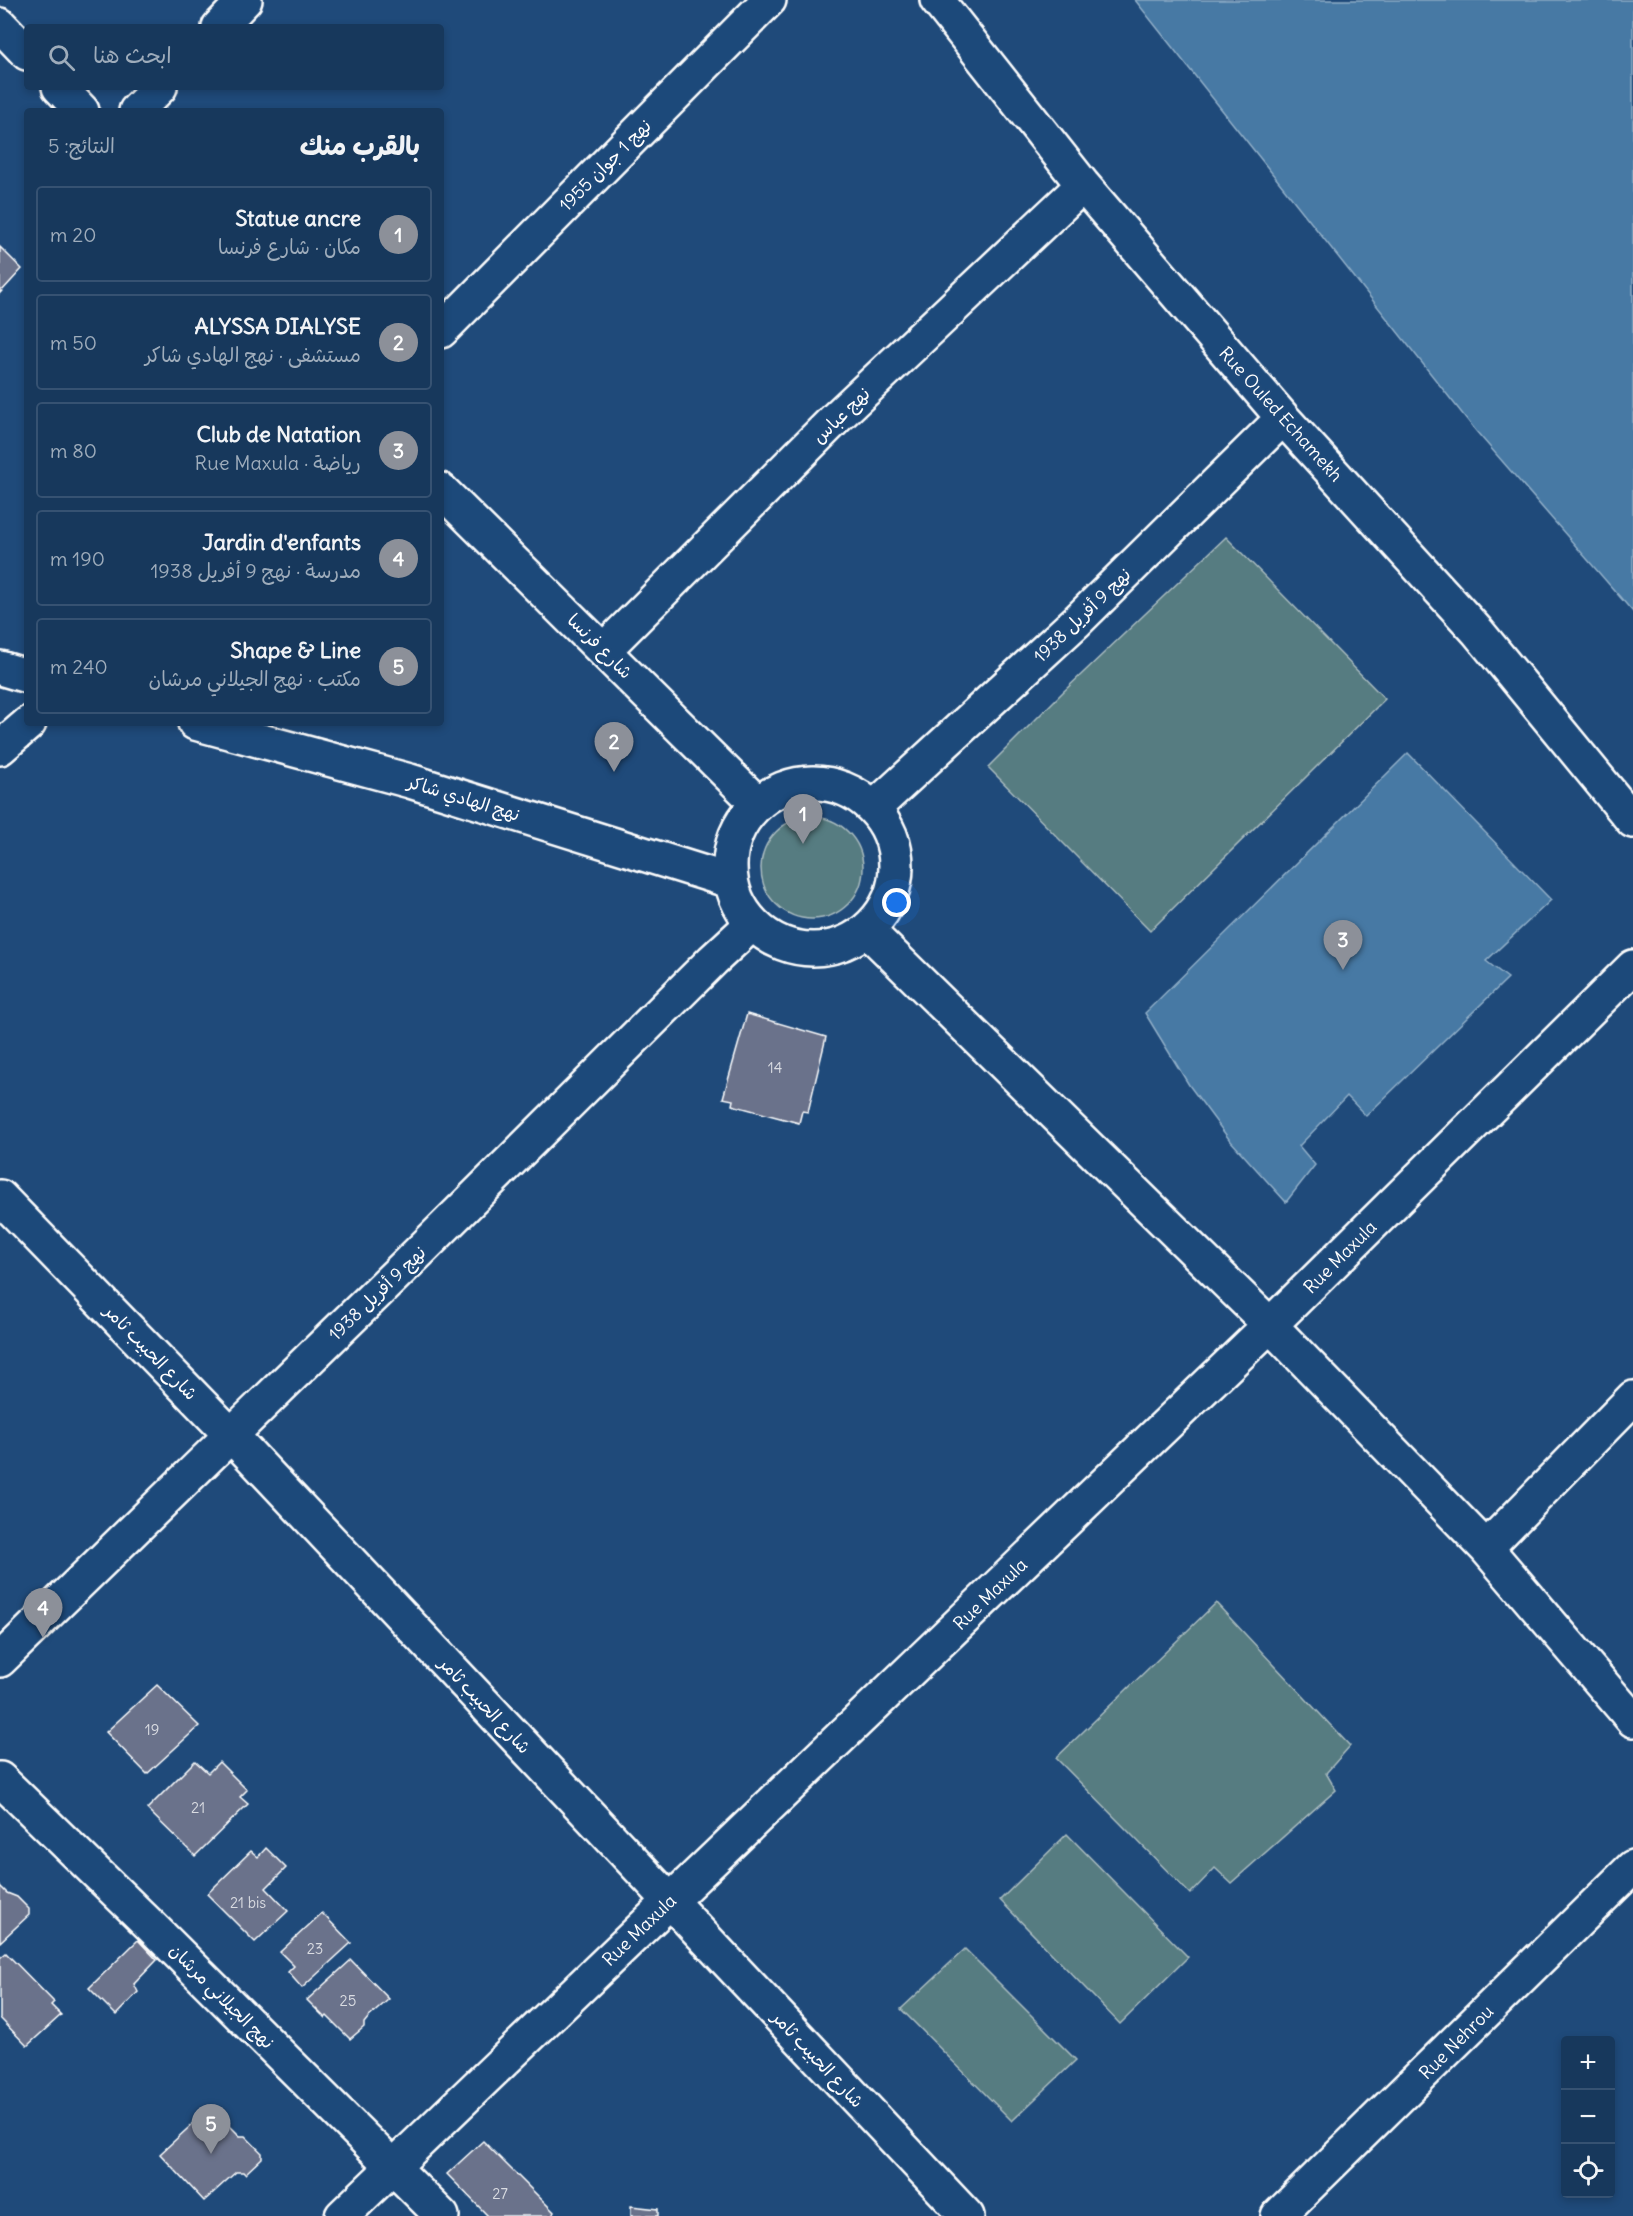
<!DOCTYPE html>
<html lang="ar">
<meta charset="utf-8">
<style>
:root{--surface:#17385c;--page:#244365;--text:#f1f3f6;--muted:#9eacbb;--line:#365272;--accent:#8c9099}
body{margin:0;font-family:Delius,"Playpen Sans Arabic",sans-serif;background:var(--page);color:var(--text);direction:rtl}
.controls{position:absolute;right:18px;bottom:18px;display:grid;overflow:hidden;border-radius:6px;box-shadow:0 3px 9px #0003}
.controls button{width:54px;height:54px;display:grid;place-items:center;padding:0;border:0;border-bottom:2px solid var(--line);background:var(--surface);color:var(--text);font:30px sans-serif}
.you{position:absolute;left:897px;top:903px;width:21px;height:21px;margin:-15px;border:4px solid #fff;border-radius:50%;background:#1a73e8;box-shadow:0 0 0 9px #1a73e833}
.badge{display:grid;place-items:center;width:39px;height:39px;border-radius:50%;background:var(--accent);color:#fff;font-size:20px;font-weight:700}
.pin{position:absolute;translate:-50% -50px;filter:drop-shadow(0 2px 3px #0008)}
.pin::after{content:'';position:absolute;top:32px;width:21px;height:18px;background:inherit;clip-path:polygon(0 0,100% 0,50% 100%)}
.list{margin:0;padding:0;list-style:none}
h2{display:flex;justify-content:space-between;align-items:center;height:78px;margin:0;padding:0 24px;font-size:26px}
h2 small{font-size:20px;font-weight:400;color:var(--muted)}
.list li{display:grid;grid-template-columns:39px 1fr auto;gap:18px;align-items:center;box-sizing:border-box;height:96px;margin:0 12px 12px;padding:0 12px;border:2px solid var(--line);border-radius:6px}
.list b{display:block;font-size:22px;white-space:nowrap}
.list p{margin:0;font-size:20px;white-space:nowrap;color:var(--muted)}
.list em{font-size:20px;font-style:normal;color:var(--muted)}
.icon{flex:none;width:33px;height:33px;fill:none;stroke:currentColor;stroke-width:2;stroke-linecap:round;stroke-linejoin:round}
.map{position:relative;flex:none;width:1633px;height:2216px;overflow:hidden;direction:ltr}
.search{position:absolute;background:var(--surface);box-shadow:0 3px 9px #0003;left:24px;top:24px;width:420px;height:66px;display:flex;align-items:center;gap:15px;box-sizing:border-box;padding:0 21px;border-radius:6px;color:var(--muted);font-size:22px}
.panel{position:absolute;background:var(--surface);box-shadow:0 3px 9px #0003;left:24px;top:108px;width:420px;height:618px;border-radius:6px;direction:rtl}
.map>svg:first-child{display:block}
.green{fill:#577b81;stroke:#abbdc0;stroke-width:1.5}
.water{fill:#4779a4;stroke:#91afc8;stroke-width:1.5}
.building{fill:#6a728b;stroke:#fff;stroke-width:1.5}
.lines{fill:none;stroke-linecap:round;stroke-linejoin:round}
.minor-casing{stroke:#fff;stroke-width:38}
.minor{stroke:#1f4a7a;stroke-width:33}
.labels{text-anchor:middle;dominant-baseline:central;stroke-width:5;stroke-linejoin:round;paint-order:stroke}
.number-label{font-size:15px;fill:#dadce2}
.street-label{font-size:18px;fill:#fff;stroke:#1f4a7a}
</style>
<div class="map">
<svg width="1633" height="2216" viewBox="0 0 1633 2216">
<rect width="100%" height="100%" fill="#1f4a7a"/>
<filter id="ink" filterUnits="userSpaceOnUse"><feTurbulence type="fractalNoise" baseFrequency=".0167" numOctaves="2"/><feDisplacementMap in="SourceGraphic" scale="12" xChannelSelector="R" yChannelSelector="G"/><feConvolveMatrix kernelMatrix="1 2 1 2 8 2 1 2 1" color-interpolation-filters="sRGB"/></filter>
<g filter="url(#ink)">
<path class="green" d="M 1226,537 L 1385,699 L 1150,931 L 988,767 L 1064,691 Z
M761 868a51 51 0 1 1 102 0a51 51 0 1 1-102 0Z
M 1216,1603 L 1350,1746 L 1326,1773 L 1336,1790 L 1231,1883 L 1215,1868 L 1190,1894 L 1056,1758 Z
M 1067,1834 L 1188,1957 L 1120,2024 L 1000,1900 Z
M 965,1949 L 1076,2060 L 1012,2121 L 901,2009 Z"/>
<path class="water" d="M 1135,0 L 1633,0 L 1633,612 L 1476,431 Z
M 1408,753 L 1551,900 L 1486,961 L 1508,978 L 1366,1116 L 1347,1096 L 1299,1146 L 1315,1165 L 1286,1202 L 1229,1139 L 1189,1085 L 1145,1013 Z"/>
<path class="building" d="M 0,247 L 22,269 L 0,293 Z
M 747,1014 L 826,1037 L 808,1112 L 802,1111 L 799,1123 L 732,1105 L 733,1100 L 723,1098 Z
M 157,1685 L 199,1726 L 147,1774 L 106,1732 Z
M 195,1761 L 208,1773 L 219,1762 L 247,1790 L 240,1797 L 248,1804 L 195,1856 L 147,1809 Z
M 266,1848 L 286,1868 L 266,1888 L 288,1911 L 255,1942 L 207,1894 L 251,1851 L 258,1857 Z
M 0,1886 L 7,1893 L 17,1897 L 29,1909 L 29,1915 L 0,1942 Z
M 322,1913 L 351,1943 L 302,1988 L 288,1972 L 294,1966 L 280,1952 Z
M 138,1940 L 157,1960 L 134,1984 L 138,1992 L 116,2015 L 89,1988 Z
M 6,1953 L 54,2002 L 51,2005 L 61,2015 L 27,2046 L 0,2018 L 0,1958 Z
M 351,1960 L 389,1999 L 368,2018 L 364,2023 L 364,2027 L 350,2039 L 327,2016 L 325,2018 L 307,2000 Z
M 211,2107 L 240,2136 L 245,2136 L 262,2153 L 262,2158 L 245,2174 L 243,2172 L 236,2172 L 204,2201 L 160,2154 Z
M 483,2141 L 554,2212 L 552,2216 L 488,2216 L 447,2174 Z
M 631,2206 L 658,2209 L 658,2216 L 631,2216 Z"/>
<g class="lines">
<defs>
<path id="minor" d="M 937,0 L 1083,185 L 1283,418 L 1478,632 L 1633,821
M 0,25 L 27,53
M 219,27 L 245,0
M 59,87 L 82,111
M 136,111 L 160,87
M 441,331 L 769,0
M 441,490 L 757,803
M 604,650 L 836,418 L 1083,185
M 0,668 L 27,676
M 195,723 L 410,781 L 730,881
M 0,748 L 29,723
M730 866a83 83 0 1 1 166 0a83 83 0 1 1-166 0Z
M 875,807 L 1077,621 L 1283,418
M 867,930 L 1270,1325 L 1486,1548 L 1633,1720
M 0,1197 L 231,1435 L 967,2216
M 1486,1548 L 1633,1398
M 0,1660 L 419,1252 L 713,960 L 752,924
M 0,1779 L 150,1925 L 442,2216
M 342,2216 L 1270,1325 L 1633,967
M 1278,2216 L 1633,1867"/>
</defs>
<use href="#minor" class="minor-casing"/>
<use href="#minor" class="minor"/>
</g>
</g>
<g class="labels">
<g class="number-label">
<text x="775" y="1067">14</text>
<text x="152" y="1729">19</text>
<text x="198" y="1807">21</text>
<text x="248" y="1902">21 bis</text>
<text x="315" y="1948">23</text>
<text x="348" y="2000">25</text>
<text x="500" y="2193">27</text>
</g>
<g class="street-label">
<text transform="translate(605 165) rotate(-45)">نهج 1 جوان 1955</text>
<text transform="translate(1281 414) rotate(48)">Rue Ouled Echamekh</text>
<text transform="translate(841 415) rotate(-44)">نهج عباس</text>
<text transform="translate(1082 615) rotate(-44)">نهج 9 أفريل 1938</text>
<text transform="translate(600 646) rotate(45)">شارع فرنسا</text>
<text transform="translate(464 798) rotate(17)">نهج الهادي شاكر</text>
<text transform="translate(1340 1257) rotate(-45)">Rue Maxula</text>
<text transform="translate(377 1293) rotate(-44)">نهج 9 أفريل 1938</text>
<text transform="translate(151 1352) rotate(46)">شارع الحبيب ثامر</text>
<text transform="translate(990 1594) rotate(-44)">Rue Maxula</text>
<text transform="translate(485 1705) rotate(47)">شارع الحبيب ثامر</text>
<text transform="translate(639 1930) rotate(-44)">Rue Maxula</text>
<text transform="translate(222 1996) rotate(45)">نهج الجيلاني مرشان</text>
<text transform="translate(1456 2042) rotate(-45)">Rue Nehrou</text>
<text transform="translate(818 2059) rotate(47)">شارع الحبيب ثامر</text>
</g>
</g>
</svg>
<div class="controls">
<button>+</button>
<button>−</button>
<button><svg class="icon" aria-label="locate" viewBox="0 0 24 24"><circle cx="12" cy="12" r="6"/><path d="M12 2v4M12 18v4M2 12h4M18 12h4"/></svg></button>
</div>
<div class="you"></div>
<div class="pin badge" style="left:803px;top:844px">1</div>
<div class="pin badge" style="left:614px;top:772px">2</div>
<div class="pin badge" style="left:1343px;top:970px">3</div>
<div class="pin badge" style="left:43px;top:1638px">4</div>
<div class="pin badge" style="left:211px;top:2154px">5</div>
<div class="search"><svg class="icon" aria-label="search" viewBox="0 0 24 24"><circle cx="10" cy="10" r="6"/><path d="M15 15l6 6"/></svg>ابحث هنا</div>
<section class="panel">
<h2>بالقرب منك<small>النتائج: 5</small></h2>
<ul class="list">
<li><span class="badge">1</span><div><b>Statue ancre</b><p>مكان · شارع فرنسا</p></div><em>20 m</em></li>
<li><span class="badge">2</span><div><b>ALYSSA DIALYSE</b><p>مستشفى · نهج الهادي شاكر</p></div><em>50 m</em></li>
<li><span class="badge">3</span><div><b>Club de Natation</b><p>رياضة · Rue Maxula</p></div><em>80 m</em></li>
<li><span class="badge">4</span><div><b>Jardin d'enfants</b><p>مدرسة · نهج 9 أفريل 1938</p></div><em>190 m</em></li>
<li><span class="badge">5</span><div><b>Shape &amp; Line</b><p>مكتب · نهج الجيلاني مرشان</p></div><em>240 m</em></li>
</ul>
</section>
</div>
